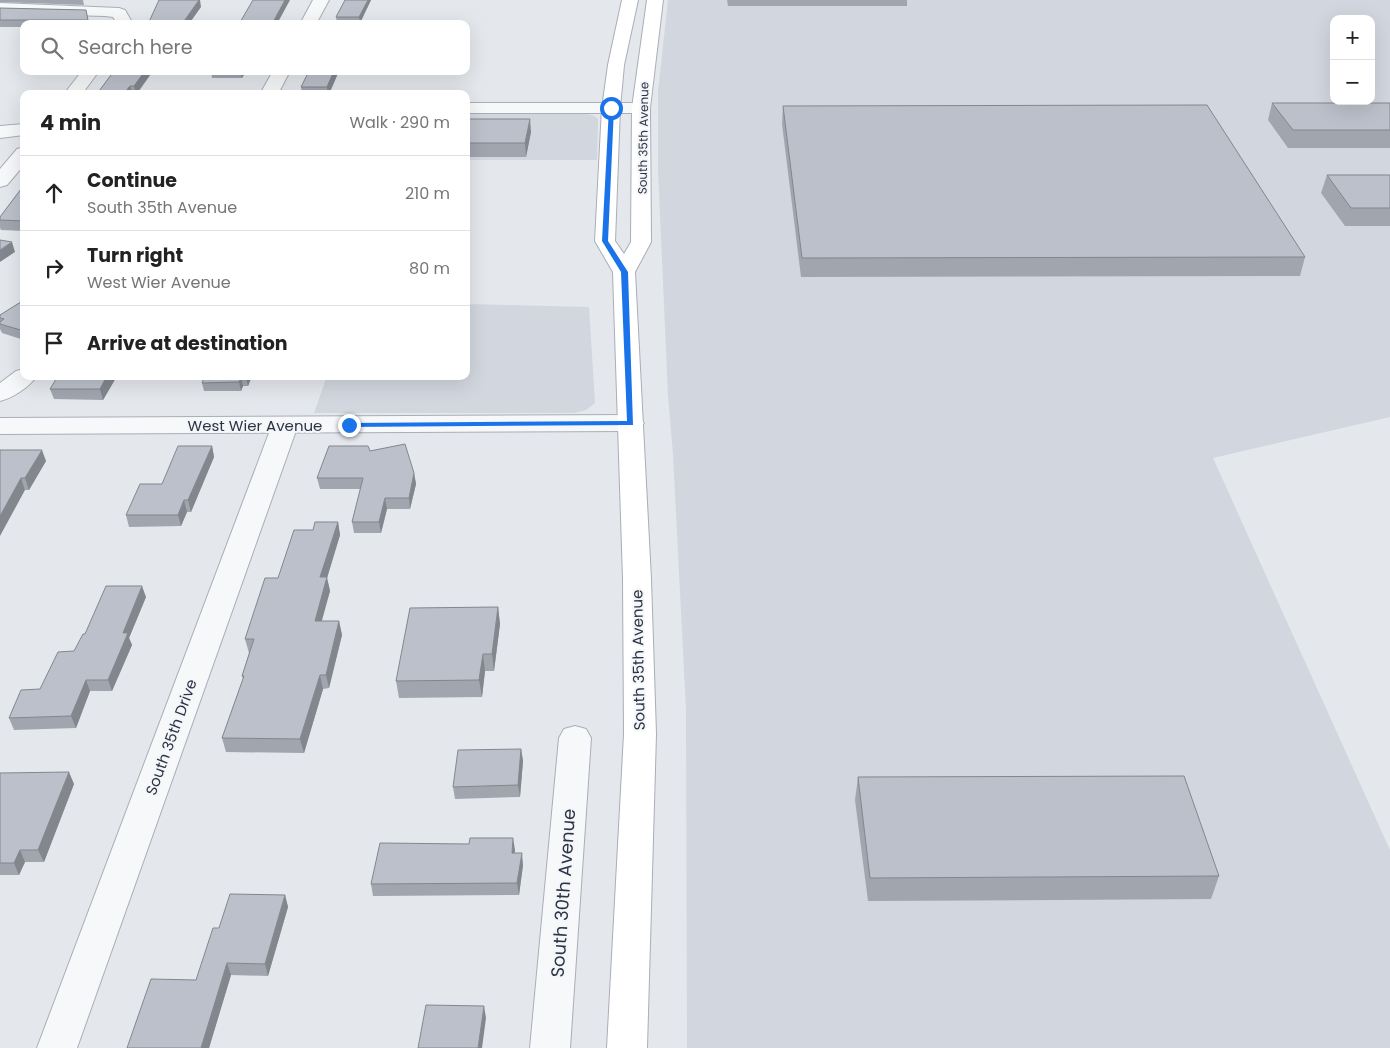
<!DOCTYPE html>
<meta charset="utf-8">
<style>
:root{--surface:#fff;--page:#f6f6f6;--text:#222;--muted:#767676;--line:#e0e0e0}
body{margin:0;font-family:Poppins,sans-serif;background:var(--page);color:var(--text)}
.controls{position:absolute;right:15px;top:15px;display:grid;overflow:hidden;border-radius:10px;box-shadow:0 5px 20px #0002}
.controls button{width:45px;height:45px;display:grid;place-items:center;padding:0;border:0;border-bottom:1px solid var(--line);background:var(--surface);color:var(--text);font:25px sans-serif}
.stop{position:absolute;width:15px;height:15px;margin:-11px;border:4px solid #1a73e8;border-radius:50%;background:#fff}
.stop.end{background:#1a73e8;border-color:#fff;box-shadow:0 1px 5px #0008}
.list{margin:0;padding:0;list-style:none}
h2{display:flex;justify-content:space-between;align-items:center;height:65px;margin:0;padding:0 20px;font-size:21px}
h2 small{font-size:16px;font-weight:400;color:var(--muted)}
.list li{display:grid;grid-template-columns:32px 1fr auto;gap:15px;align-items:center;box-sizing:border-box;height:75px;padding:0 20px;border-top:1px solid var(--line)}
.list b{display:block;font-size:19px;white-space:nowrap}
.list p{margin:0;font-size:16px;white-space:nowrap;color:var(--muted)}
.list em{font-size:16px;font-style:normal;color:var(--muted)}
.icon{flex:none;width:28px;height:28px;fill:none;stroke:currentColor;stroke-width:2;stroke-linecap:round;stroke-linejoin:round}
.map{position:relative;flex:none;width:1390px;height:1048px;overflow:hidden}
.search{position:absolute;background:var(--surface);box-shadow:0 5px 20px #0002;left:20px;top:20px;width:450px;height:55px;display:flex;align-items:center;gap:12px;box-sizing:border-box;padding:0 18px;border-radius:10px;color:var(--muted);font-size:19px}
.panel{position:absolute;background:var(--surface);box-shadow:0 5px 20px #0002;left:20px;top:90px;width:450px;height:290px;border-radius:10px}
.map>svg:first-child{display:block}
.built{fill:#d2d6de;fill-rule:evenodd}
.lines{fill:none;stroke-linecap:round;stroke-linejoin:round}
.minor-casing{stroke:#a9aeb7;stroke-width:2}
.tertiary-casing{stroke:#a9aeb7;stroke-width:2}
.secondary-casing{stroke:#a9aeb7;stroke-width:2}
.minor{fill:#f7f8fa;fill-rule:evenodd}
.tertiary{fill:#f7f8fa;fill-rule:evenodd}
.secondary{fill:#fff;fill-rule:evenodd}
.wall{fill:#a1a5ae}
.shaded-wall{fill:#83868d}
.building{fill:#bbc0ca;stroke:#83868d}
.route{fill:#1a73e8}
.labels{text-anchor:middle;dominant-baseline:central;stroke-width:4;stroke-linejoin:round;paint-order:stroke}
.far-street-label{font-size:12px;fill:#2b3445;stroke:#f4f6f9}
.street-label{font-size:15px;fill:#2b3445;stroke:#f4f6f9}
.near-street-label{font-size:18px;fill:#2b3445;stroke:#f4f6f9}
</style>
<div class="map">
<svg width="1390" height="1048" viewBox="0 0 1390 1048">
<rect width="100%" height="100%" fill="#e4e7ec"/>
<path class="built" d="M 668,0 L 1390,0 L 1390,417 L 1213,458 L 1390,850 L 1390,1048 L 687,1048 L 686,710 L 673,454 L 668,395 L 658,169 L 658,92 ZM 1334,19 L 1371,19 L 1371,101 L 1334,101 Z
M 466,114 L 588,114 L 594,116 L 598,119 L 597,160 L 466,160 Z
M 466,304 L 589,307 L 595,403 L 586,410 L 574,413 L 314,413 L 327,376 L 466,376 Z"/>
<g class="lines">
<defs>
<path id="minor" d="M 313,0 L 329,0 L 316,24 L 300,24 Z
M 0,3 L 119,8 L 125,10 L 133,24 L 117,24 L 113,17 L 105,16 L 0,13 Z
M 82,71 L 99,71 L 82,94 L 64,94 Z
M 273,71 L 290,71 L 278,94 L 260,94 Z
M 466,103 L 641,103 L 647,104 L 650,108 L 647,112 L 641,113 L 466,113 Z
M 24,124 L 24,135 L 0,138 L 0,126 Z
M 24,147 L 24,165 L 7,185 L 0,187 L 0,169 L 17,149 Z
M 24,369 L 24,376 L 37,376 C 29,387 13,398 0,401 L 0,383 L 16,371 Z
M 285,417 L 294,420 L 298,425 L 77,1048 L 37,1048 L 272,425 L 276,420 Z
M 575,726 L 586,729 L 591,738 L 570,1048 L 530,1048 L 559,738 L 564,729 Z"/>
<path id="tertiary" d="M 631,415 L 640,418 L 644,423 L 640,428 L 631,431 L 0,434 L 0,418 Z"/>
<path id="secondary" d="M 622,0 L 638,0 L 624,65 L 620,108 L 615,241 L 624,254 L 631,242 L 632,108 L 647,0 L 663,0 L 650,108 L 651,242 L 635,272 L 651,579 L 656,734 L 647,1048 L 607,1048 L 624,734 L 623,579 L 613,272 L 595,241 L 602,108 L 608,65 Z"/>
</defs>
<use href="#minor" class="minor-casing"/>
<use href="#tertiary" class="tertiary-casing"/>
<use href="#secondary" class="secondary-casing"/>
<use href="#minor" class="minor"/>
<use href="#tertiary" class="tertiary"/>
<use href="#secondary" class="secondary"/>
</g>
<path class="wall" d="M 0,0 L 83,0 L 84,5 L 0,2 Z
M 371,0 L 360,23 L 337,23 L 336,17 Z
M 727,0 L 907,0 L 907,6 L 728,6 Z
M 0,8 L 86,10 L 89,24 L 24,24 L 24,27 L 0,27 Z
M 153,71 L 137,94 L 100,94 L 99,91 Z
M 211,71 L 246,71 L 242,78 L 212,78 Z
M 339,71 L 329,94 L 302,94 L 301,87 Z
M 1272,103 L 1390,103 L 1390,148 L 1288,148 L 1268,120 Z
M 783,106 L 1305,257 L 1300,276 L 801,277 L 782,124 Z
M 466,119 L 531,132 L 526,157 L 466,157 Z
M 1327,175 L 1390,175 L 1390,226 L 1345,226 L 1321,193 Z
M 24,185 L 24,231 L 1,230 L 0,228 L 0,217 Z
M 24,300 L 24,340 L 2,333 L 0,329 L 0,315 Z
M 117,376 L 103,400 L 54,399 L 50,389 Z
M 252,376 L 248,386 L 243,386 L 241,391 L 204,391 L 202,383 Z
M 212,446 L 214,457 L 191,512 L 187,512 L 181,526 L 129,527 L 126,515 L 162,484 Z
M 0,450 L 46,461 L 29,490 L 25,490 Z
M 370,451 L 414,473 L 416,484 L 410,509 L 387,509 L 381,533 L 354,533 L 352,522 L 361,489 L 320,489 L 317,478 Z
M 338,522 L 340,535 L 327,578 L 330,591 L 321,621 L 339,621 L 342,635 L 329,688 L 323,689 L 304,753 L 226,752 L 222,738 L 243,679 L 242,676 L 249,653 L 245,639 L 278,578 L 313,530 Z
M 146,597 L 129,638 L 132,645 L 112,691 L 90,691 L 76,728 L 14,730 L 9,718 L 40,689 L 74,651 L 85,634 Z
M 498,607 L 500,624 L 494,671 L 485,671 L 482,697 L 399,698 L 396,681 Z
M 521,749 L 523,761 L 520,797 L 455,799 L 453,787 Z
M 0,773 L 74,784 L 44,862 L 25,862 L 19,875 L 0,875 Z
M 858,777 L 1219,876 L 1211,899 L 868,901 L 855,800 Z
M 515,850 L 514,853 L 523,865 L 519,895 L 373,896 L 371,884 Z
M 285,895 L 288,907 L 268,976 L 231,975 L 209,1048 L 127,1048 L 196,980 L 219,928 Z"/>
<path class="shaded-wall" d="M 199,0 L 200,0 L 201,7 L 189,24 L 182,24 Z
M 285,0 L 290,0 L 277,24 L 272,24 Z
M 368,0 L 371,0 L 360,23 L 359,17 Z
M 145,71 L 153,71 L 136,94 L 134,86 Z
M 240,71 L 246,71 L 242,78 Z
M 334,71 L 339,71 L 329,94 L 328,94 L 327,87 Z
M 130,86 L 132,94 L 127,94 L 126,91 Z
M 530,119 L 531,132 L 526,157 L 525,143 Z
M 12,242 L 15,252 L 0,262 L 0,250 Z
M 107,376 L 117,376 L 103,400 L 100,389 Z
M 246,376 L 252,376 L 248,386 L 246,378 Z
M 241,378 L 243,386 L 241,391 L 239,382 Z
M 212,446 L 214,457 L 191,512 L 188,500 Z
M 42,450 L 46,461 L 29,490 L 25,478 Z
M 414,473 L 416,484 L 410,509 L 409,498 Z
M 21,478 L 25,490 L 0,536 L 0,516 Z
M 385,498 L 387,509 L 381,533 L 379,522 Z
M 184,500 L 187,512 L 181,526 L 178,515 Z
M 338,522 L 340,535 L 327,578 L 330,591 L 318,635 L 315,621 L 320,577 Z
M 142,586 L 146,597 L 129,638 L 132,645 L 112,691 L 108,680 L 123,633 Z
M 498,607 L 500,624 L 494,671 L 492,654 Z
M 339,621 L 342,635 L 329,688 L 326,675 Z
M 483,654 L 485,671 L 482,697 L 479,680 Z
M 320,675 L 323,689 L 304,753 L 300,739 Z
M 86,680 L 90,691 L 76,728 L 71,716 Z
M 521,749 L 523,761 L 520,797 L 518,785 Z
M 69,772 L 74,784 L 44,862 L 38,850 Z
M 513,838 L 515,850 L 513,865 L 512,853 Z
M 20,850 L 25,862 L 19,875 L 14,863 Z
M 522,853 L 523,865 L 519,895 L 517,883 Z
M 285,895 L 288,907 L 268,976 L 265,964 Z
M 227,963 L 231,975 L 209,1048 L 201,1048 Z
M 484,1006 L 486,1018 L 482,1048 L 478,1048 Z"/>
<path class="building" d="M 159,0 L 199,0 L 182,24 L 148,24 Z
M 253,0 L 285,0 L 272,24 L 239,24 Z
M 345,0 L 368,0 L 359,17 L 336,17 Z
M 0,8 L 86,10 L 88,20 L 0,20 Z
M 114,71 L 145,71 L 134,86 L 130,86 L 126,91 L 99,91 Z
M 309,71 L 334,71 L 327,87 L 301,87 Z
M 1272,103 L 1390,103 L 1390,130 L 1293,130 Z
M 1207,105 L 1305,257 L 802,258 L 783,106 Z
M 466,119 L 530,119 L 525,143 L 466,143 Z
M 1327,175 L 1390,175 L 1390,208 L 1351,208 Z
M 24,185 L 24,221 L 0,220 L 0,217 Z
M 0,240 L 12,242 L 0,250 Z
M 24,300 L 24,331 L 0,324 L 0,322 L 4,319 L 0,318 L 0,315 Z
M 58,376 L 107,376 L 100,389 L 50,389 Z
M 205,376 L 246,376 L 246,378 L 241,378 L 239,382 L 202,383 Z
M 405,444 L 414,473 L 409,498 L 385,498 L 379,522 L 352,522 L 363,478 L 317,478 L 329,446 L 368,446 L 370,451 Z
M 178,446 L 212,446 L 188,500 L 184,500 L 178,515 L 126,515 L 140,484 L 162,484 Z
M 0,450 L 42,450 L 25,478 L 21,478 L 0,516 Z
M 315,522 L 338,522 L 320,577 L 327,577 L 315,621 L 339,621 L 326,675 L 320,675 L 300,739 L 222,738 L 244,676 L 242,676 L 254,639 L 245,639 L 265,578 L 278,578 L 294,530 L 313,530 Z
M 106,586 L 142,586 L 123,633 L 128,633 L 108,680 L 86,680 L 71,716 L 9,718 L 21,690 L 40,689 L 58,652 L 74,651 L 83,634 L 85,634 Z
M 498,607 L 492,654 L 483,654 L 479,680 L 396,681 L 410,608 Z
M 521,749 L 518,785 L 453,787 L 458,750 Z
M 69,772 L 38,850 L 20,850 L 14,863 L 0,863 L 0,773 Z
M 1184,776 L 1219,876 L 870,878 L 858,777 Z
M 470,838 L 513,838 L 512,853 L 522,853 L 517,883 L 371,884 L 380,843 L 469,844 Z
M 230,894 L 285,895 L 265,964 L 227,963 L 201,1048 L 127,1048 L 151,979 L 196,980 L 213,928 L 219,928 Z
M 426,1005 L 484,1006 L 478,1048 L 418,1048 Z"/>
<path class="route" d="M 611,106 L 614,108 L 608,241 L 628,272 L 633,425 L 347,427 L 346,425 L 349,423 L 627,421 L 621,272 L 602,241 L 609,108 Z"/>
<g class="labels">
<g class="far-street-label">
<text transform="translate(643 138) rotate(-89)">South 35th Avenue</text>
</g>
<g class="street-label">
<text x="255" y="425">West Wier Avenue</text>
<text transform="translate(638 660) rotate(-91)">South 35th Avenue</text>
<text transform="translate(171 737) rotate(-70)">South 35th Drive</text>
</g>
<g class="near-street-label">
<text transform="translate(563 893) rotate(-86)">South 30th Avenue</text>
</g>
</g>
</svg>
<div class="controls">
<button>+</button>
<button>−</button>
</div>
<div class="stop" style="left:611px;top:108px"></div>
<div class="stop end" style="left:349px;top:425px"></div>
<div class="search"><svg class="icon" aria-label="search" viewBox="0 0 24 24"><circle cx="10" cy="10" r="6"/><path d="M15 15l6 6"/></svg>Search here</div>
<section class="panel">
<h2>4 min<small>Walk · 290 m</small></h2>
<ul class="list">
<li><svg class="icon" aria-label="ahead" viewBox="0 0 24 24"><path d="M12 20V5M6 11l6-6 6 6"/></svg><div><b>Continue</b><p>South 35th Avenue</p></div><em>210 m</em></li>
<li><svg class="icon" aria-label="right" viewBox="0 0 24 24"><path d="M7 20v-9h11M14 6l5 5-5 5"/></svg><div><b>Turn right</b><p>West Wier Avenue</p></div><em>80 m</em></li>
<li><svg class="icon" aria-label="arrive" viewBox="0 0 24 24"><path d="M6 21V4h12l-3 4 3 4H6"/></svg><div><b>Arrive at destination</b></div></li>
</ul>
</section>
</div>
